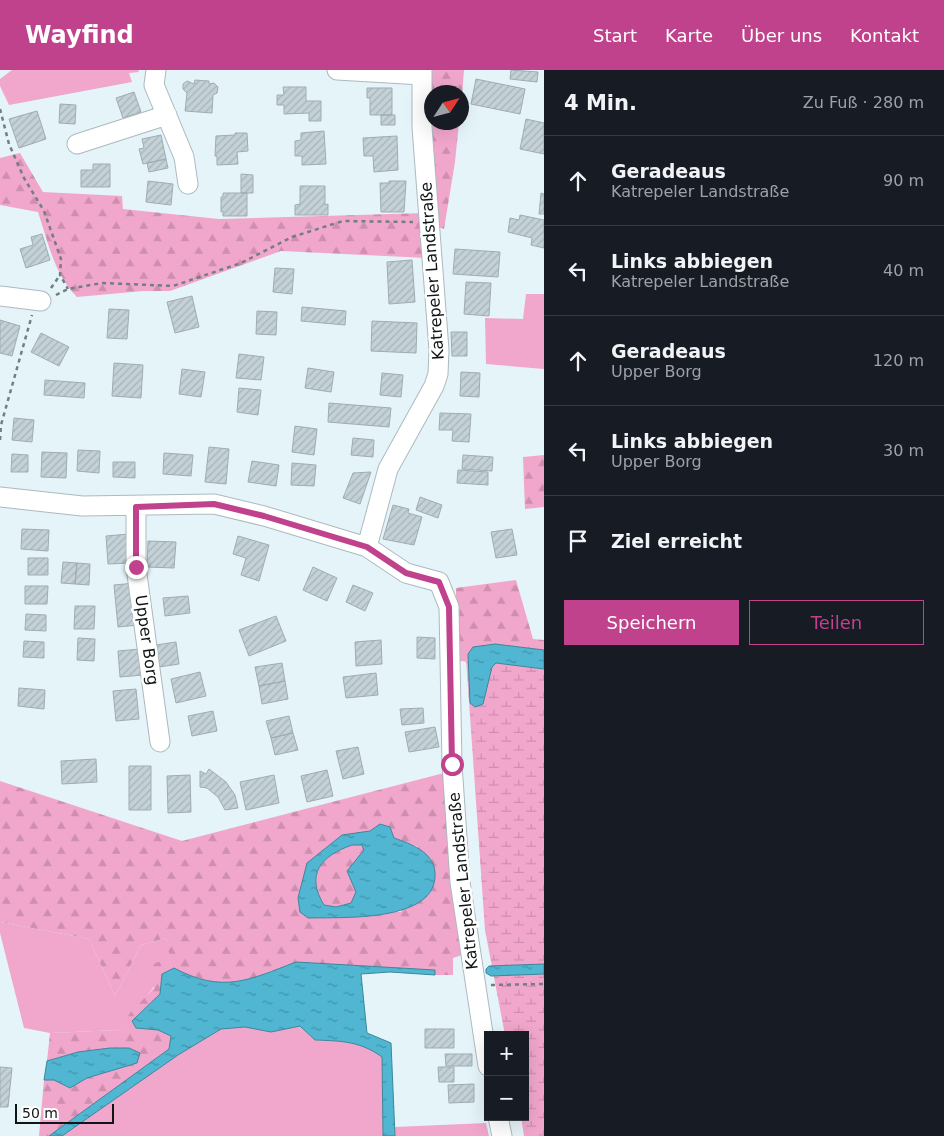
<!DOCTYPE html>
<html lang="de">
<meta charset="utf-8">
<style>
:root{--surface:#171b24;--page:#242831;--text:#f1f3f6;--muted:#9ea1a6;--line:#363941;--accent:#c0418c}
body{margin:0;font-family:"DejaVu Sans",sans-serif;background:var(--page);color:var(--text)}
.controls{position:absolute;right:15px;bottom:15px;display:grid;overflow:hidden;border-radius:0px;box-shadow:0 5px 20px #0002}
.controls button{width:45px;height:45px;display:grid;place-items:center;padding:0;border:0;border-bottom:1px solid var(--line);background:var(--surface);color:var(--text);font:25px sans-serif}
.compass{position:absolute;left:424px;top:15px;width:45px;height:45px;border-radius:50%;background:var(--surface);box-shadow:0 5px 20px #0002;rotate:54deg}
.scale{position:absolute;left:15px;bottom:12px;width:99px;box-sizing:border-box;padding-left:5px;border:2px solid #101516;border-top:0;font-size:14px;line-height:18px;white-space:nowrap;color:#101516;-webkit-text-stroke:4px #fff;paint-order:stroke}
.stop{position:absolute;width:15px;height:15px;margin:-11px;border:4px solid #c0418c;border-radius:50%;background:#fff}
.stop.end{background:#c0418c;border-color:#fff;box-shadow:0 1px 5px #0008}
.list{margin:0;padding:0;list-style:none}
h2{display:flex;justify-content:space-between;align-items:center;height:65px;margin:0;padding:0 20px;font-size:21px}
h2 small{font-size:16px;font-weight:400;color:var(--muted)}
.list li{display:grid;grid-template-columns:32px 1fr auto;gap:15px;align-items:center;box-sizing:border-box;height:90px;padding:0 20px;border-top:1px solid var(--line)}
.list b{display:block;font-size:19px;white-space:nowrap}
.list p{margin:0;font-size:16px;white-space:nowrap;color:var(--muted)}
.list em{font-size:16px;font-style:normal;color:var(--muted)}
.actions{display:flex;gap:10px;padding:15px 20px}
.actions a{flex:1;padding:11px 0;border:1px solid var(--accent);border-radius:0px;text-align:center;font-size:18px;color:var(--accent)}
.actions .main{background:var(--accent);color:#fff}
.icon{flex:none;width:28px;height:28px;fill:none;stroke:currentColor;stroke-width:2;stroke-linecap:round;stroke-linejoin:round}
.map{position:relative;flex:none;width:544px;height:1066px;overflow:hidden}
header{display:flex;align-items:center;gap:30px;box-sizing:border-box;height:70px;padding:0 25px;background:var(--accent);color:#fff}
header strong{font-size:24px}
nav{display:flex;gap:28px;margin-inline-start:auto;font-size:18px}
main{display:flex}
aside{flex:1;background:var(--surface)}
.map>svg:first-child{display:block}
.green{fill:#f1a6cc}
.forest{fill:url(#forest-firs);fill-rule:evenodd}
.wetland{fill:url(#wetland-marsh)}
.water{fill:url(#water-ripples);stroke:#3d8699;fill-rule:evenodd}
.building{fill:url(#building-hatch);stroke:#9fadb1}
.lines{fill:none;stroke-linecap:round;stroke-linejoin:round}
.minor-casing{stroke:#acbabf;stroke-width:21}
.path{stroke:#747d80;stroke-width:2.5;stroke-dasharray:4 4;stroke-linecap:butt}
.minor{stroke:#fff;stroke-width:19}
.route{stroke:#c0418c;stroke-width:6}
.labels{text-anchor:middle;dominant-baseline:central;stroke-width:5;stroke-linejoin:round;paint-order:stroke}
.street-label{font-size:16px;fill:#101516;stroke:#fff}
</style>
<header>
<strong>Wayfind</strong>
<nav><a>Start</a><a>Karte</a><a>Über uns</a><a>Kontakt</a></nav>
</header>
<main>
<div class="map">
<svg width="544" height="1066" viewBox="0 0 544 1066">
<defs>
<pattern id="forest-firs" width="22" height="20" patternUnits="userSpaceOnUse" patternTransform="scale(1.25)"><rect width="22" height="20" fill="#f1a6cc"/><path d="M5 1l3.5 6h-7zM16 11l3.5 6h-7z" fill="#ce8eae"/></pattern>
<pattern id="wetland-marsh" width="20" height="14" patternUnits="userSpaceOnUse" patternTransform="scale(1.25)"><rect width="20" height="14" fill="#f1a6cc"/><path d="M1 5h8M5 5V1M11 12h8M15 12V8" fill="none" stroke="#ce8eae"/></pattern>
<pattern id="water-ripples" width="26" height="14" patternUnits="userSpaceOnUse" patternTransform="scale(1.25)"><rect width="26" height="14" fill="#50b6d1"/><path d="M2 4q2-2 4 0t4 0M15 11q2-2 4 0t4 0" fill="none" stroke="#4193a9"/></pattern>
<pattern id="building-hatch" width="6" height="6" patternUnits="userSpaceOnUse" patternTransform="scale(1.25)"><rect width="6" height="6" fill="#c4d2d7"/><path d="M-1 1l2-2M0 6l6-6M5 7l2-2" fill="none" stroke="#a7b3b8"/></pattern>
</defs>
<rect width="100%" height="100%" fill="#e5f4f8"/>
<path class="green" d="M 12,0 L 138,0 L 139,2 L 129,3 L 132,12 L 9,35 L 0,16 L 0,9 Z
M 526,224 L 544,224 L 544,299 L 486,294 L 485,248 L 523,249 Z
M 0,852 L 89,869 L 115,926 L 141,875 L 166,868 C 167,874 170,881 170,887 C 169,906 130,942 119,960 L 50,963 L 24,958 L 0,863 Z
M 300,956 L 315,970 C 341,971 360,971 382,987 L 383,1066 L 62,1066 L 178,985 L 221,959 L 245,957 L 271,962 Z
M 486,1053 L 489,1066 L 395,1066 L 395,1057 Z"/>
<path class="forest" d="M 429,0 L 464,0 L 462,26 L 462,22 L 432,22 L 431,43 Z
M 432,53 L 459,53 L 455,92 L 444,159 L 438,157 Z
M 20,83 L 43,122 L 122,126 L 123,139 L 219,149 L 425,143 L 427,188 L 281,181 L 170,221 L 143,221 L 77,227 C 54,204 48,172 38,142 L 0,135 L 0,88 Z
M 544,385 L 544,437 L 525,439 L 523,387 Z
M 516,510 L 533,569 L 544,570 L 544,580 L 495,574 L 468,592 L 456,590 L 456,518 Z
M 444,703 L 465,884 L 453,888 L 453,905 L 435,905 L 435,900 L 339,895 L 271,901 L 250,910 L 217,913 L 187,905 L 174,898 L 162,904 L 160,924 L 132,951 L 136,958 L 158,960 L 172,966 L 169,979 L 49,1066 L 39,1066 L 44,1010 L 54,1010 L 70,1018 L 87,1008 L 136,993 L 78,982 L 47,991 L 50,963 L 119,960 L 130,943 L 154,918 L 153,894 L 170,888 L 166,868 L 141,875 L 115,926 L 89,869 L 0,852 L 0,711 L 182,771 ZM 390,757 L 394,768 L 418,777 L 401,842 L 300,842 L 325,778 L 342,766 Z
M 352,775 L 363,775 L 364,781 L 347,801 L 357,822 L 351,833 L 336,837 L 324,835 C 305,804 321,786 352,775 Z"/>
<path class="wetland" d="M 466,589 L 544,599 L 544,1066 L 524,1066 L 521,1047 L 525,1047 L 525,965 L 505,965 L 485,860 Z"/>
<path class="water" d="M 495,574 L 544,580 L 544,599 L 496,593 L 492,597 L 483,634 L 475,637 L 470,633 L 468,584 L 473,577 Z
M 380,754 L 390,757 L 394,768 C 411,774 434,782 435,803 C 438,853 341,847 308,848 L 300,842 L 298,828 L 307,793 L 342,765 L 370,761 ZM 352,775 L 362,775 L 364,780 L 347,801 L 356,822 L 351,833 L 336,837 L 324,835 C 305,804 321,786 352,775 Z
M 296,892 L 435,900 L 435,905 L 390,902 L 361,904 L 367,963 L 391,973 L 395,1066 L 383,1066 L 382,987 C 360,971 341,971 315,970 L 300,956 L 271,962 L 245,957 L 221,959 L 178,985 L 62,1066 L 49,1066 L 169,979 L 171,966 L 158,960 L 136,958 L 132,951 L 160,924 L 162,904 L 174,898 C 223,924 249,910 296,892 Z
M 544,894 L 544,904 L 491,906 L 486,903 L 486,899 L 489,896 Z
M 110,978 L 129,978 L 140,983 L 137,993 L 87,1008 L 70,1018 L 54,1010 L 44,1010 L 47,991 L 78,982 Z"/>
<path class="building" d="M 511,0 L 538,2 L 537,12 L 510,9 Z
M 476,9 L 525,19 L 520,44 L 471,34 Z
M 195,10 L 209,11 L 209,14 L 214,13 L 218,17 L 217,23 L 213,25 L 212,43 L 185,41 L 187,23 L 183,19 L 183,14 L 187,11 L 194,14 Z
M 283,17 L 306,17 L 306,31 L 321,31 L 321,51 L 309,51 L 309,43 L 284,44 L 284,35 L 277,35 L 277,25 L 284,25 Z
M 367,18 L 392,18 L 392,45 L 370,45 L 370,28 L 367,28 Z
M 134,22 L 141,42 L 123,48 L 116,28 Z
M 60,34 L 76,35 L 75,54 L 59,53 Z
M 37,41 L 46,69 L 19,78 L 9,49 Z
M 381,45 L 395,45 L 395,55 L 381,55 Z
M 526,49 L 544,53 L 544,84 L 520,79 Z
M 324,61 L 326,94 L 302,95 L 302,86 L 295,86 L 295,71 L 301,70 L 301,63 Z
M 235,63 L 247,63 L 248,81 L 237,82 L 238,94 L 217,95 L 217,86 L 215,86 L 216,66 L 235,65 Z
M 161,65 L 166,89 L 143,94 L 139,79 L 144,78 L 142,69 Z
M 397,66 L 398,100 L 374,102 L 373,86 L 364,86 L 363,68 Z
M 166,89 L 168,98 L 149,102 L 147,93 Z
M 93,94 L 110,94 L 110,117 L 81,117 L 81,100 L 93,100 Z
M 241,104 L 253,105 L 253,123 L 241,123 Z
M 148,111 L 173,114 L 171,135 L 146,132 Z
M 389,111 L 406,111 L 404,142 L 381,142 L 380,113 L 389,113 Z
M 300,116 L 325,116 L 325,135 L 328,134 L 328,145 L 295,145 L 295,135 L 300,134 Z
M 223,123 L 247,123 L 247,146 L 223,146 L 223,141 L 221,142 L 221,127 L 223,127 Z
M 541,123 L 544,124 L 544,144 L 539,144 Z
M 520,145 L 544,150 L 544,178 L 531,175 L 532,168 L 508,162 L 510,148 L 519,150 Z
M 42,164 L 50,190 L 26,198 L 20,179 L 33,175 L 31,167 Z
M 455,179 L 500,182 L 498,207 L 453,204 Z
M 412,190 L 415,232 L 389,234 L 387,192 Z
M 275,198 L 294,199 L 292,224 L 273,222 Z
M 466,212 L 491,213 L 489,246 L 464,244 Z
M 192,226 L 199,257 L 175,263 L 167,232 Z
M 302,237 L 346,241 L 345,255 L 301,251 Z
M 109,239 L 129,240 L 127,269 L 107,268 Z
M 257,241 L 277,242 L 276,265 L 256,264 Z
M 0,250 L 20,256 L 12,286 L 0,283 Z
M 372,251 L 417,253 L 416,283 L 371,281 Z
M 451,262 L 467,262 L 467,286 L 452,286 Z
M 41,263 L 69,277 L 59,296 L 31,282 Z
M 239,284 L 264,287 L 261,310 L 236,308 Z
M 114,293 L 143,295 L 141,328 L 112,326 Z
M 308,298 L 334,302 L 331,322 L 305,318 Z
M 182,299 L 205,302 L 201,327 L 179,324 Z
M 461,302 L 480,303 L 479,327 L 460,326 Z
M 382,303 L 403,305 L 401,327 L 380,325 Z
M 45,310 L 85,313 L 84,328 L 44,325 Z
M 239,318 L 261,320 L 258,345 L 237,342 Z
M 329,333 L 391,338 L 389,357 L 328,352 Z
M 440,343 L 471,344 L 469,372 L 452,371 L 453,360 L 439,360 Z
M 14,348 L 34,350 L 32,372 L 12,370 Z
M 295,356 L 317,359 L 314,385 L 292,382 Z
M 353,368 L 374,370 L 373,387 L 351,385 Z
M 209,377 L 229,379 L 226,414 L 205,412 Z
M 78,380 L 100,381 L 99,403 L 77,401 Z
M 42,382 L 67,383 L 66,408 L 41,407 Z
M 164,383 L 193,385 L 191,406 L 163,404 Z
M 12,384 L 28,385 L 28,402 L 11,402 Z
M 463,385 L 493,387 L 492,401 L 462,399 Z
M 252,391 L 279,395 L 276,416 L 248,412 Z
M 113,392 L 135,392 L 135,408 L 113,407 Z
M 292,393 L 316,395 L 314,416 L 291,415 Z
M 458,400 L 488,402 L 488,415 L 457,413 Z
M 371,402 L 360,434 L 343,428 L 353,403 Z
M 420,427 L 442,435 L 438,448 L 416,440 Z
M 393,435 L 409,439 L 408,443 L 422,447 L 414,475 L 383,469 Z
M 22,459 L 49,460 L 48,481 L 21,479 Z
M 512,459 L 517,485 L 496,488 L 491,462 Z
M 129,464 L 131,493 L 108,494 L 106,466 Z
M 238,466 L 269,475 L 259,511 L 241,505 L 246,488 L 233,484 Z
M 148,471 L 176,472 L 174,498 L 147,497 Z
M 28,488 L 48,488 L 48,505 L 28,505 Z
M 63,492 L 77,493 L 75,514 L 61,513 Z
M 77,493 L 90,494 L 89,515 L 75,514 Z
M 313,497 L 337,508 L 327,531 L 303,520 Z
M 135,513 L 139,555 L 118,557 L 114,515 Z
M 353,515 L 373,523 L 365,541 L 346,532 Z
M 25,516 L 48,516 L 47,534 L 25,534 Z
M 188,526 L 190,543 L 165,546 L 163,528 Z
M 75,536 L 95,536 L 94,559 L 74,559 Z
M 26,544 L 46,545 L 46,561 L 25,560 Z
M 276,546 L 286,571 L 249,586 L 239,560 Z
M 417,567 L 435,568 L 435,589 L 417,588 Z
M 78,568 L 95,569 L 94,591 L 77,590 Z
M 381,570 L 382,594 L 356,596 L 355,572 Z
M 24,571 L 44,572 L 44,588 L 23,587 Z
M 176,572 L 179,594 L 159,597 L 156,575 Z
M 140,579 L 143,605 L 120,607 L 118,581 Z
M 282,593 L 285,611 L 259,616 L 255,597 Z
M 200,602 L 206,626 L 176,633 L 171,609 Z
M 376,603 L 378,625 L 346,628 L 343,607 Z
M 285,611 L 288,629 L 262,634 L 259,616 Z
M 19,618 L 45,620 L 44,639 L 18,636 Z
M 136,619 L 139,649 L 116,651 L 113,621 Z
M 423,638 L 424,653 L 402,655 L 400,639 Z
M 213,641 L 217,661 L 192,666 L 188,646 Z
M 289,646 L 293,663 L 271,668 L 266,651 Z
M 435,657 L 439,677 L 409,682 L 405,662 Z
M 293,663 L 298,680 L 275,685 L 271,668 Z
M 358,677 L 364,704 L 343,709 L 336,681 Z
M 96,689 L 97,712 L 62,714 L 61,691 Z
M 129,696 L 151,696 L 151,740 L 129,740 Z
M 209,699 L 226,712 L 235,725 L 238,738 L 225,740 L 218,727 L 207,718 L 200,717 L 200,701 L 206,704 Z
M 327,700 L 333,726 L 307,732 L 301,706 Z
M 190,705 L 191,742 L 168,743 L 167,706 Z
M 274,705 L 279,733 L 246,740 L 240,712 Z
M 425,959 L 454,959 L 454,978 L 425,978 Z
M 445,984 L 472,984 L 472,996 L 446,996 Z
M 0,997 L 12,998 L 8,1037 L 0,1037 Z
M 438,997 L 454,997 L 454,1012 L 439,1012 Z
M 474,1014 L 474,1032 L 449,1033 L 448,1015 Z"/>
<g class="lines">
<defs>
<path id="minor" d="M 156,0 L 154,15 L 184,87 L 188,114
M 337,0 L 422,5
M 77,74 L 167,45
M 0,226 L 41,231
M 0,427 L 82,436 L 214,434 L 264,446 L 367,477 L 406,503 L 439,512 L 449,537 L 452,694 L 460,812 L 488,996
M 136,437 L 136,497 L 160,672
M 367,477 L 388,399 L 434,316 L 438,304 L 439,280 L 422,57 L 422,0
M 498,1047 L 502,1066"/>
</defs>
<use href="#minor" class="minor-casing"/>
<path class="path" d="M 0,39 L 9,74 L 24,108 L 44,141 L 61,189 L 60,205 L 68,219
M 51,218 L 60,205
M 56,225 L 68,219 L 102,213 L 173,216 L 241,193 L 292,167 L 343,151 L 413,152
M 0,370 L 1,355 L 32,245
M 491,915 L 544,914"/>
<use href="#minor" class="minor"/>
</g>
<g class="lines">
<path class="route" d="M 136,497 L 136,437 L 214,434 L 264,446 L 367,477 L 406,503 L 439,512 L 449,537 L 452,694"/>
</g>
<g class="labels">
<g class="street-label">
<text transform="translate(432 201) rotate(-94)">Katrepeler Landstraße</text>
<text transform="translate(147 570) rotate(82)">Upper Borg</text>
<text transform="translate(463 811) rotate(-96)">Katrepeler Landstraße</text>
</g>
</g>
</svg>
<div class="controls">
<button>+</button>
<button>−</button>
</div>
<svg class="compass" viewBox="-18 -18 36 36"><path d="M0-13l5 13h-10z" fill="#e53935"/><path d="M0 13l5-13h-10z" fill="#9ea1a6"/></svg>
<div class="scale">50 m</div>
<div class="stop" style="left:452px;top:694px"></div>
<div class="stop end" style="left:136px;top:497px"></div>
</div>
<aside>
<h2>4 Min.<small>Zu Fuß · 280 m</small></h2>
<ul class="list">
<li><svg class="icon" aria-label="ahead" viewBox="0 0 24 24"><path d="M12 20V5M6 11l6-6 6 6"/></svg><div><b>Geradeaus</b><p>Katrepeler Landstraße</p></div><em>90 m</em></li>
<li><svg class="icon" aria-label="left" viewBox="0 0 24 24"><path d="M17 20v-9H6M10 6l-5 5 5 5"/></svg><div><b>Links abbiegen</b><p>Katrepeler Landstraße</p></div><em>40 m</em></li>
<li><svg class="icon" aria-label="ahead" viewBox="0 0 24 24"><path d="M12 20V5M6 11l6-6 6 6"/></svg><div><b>Geradeaus</b><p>Upper Borg</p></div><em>120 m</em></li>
<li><svg class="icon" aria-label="left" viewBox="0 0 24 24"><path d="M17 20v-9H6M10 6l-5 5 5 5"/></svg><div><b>Links abbiegen</b><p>Upper Borg</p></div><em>30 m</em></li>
<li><svg class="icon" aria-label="arrive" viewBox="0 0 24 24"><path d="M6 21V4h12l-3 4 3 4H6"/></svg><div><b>Ziel erreicht</b></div></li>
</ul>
<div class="actions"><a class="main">Speichern</a><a>Teilen</a></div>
</aside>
</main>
